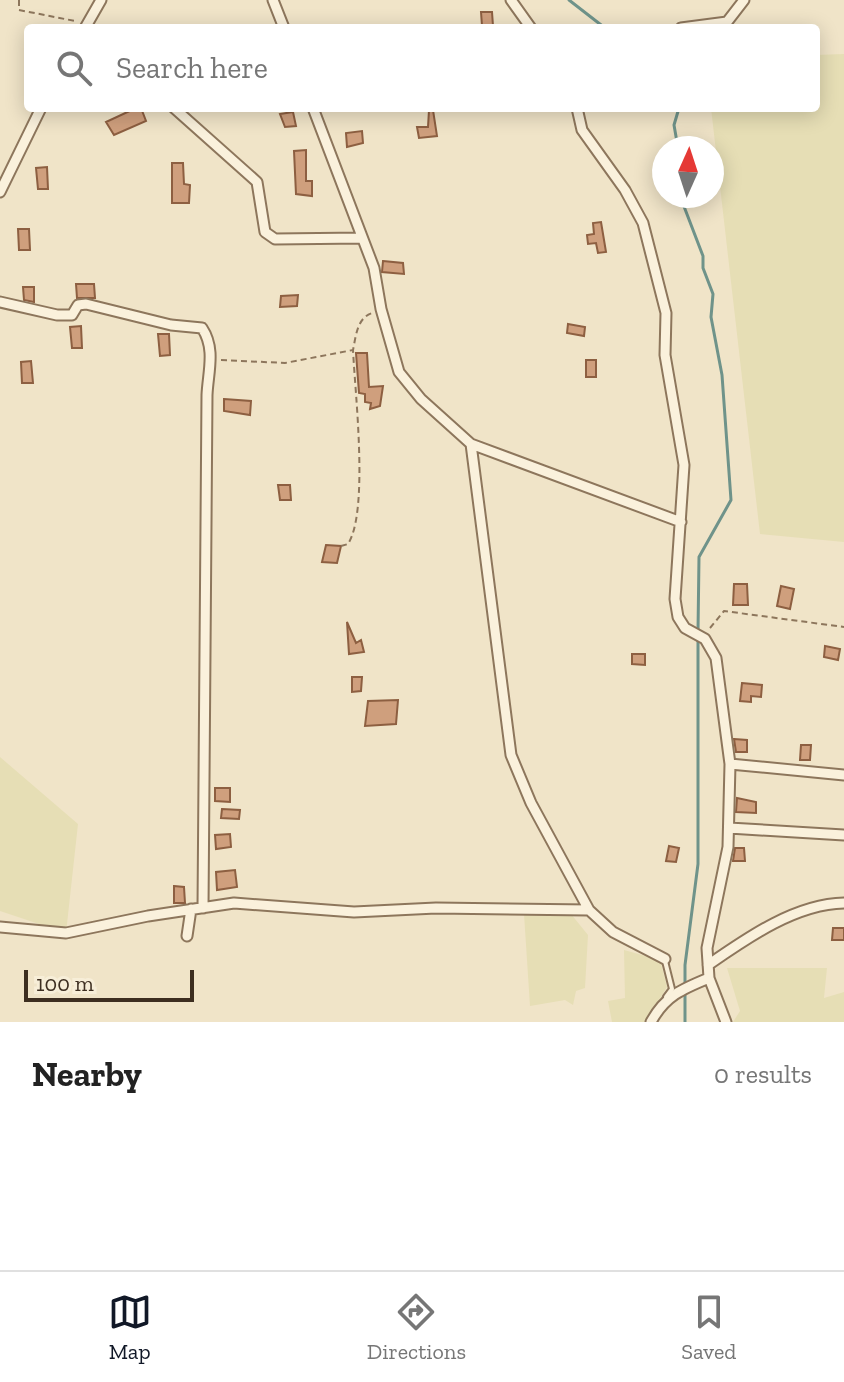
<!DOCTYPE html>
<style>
:root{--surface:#fff;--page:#f6f6f6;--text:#222;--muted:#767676;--line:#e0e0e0;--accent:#111827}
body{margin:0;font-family:"Zilla Slab",serif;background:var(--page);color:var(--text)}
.compass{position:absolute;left:652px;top:136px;width:72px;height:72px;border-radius:50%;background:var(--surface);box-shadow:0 4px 20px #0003;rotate:3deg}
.scale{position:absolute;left:24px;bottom:20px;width:170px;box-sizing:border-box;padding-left:8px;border:4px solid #3d2e20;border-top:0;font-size:22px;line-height:28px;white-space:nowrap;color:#3d2e20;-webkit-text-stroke:6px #f7eed8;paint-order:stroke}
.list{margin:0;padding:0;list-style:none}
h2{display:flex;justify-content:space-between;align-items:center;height:104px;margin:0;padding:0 32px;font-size:34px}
h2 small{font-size:26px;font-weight:400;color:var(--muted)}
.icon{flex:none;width:44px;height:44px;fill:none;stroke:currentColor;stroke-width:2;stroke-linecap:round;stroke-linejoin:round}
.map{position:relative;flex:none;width:844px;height:1022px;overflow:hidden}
.search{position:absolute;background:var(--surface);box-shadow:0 4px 20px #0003;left:24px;right:24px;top:24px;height:88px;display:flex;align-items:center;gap:20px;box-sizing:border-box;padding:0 28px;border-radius:8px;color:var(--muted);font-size:30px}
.sheet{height:248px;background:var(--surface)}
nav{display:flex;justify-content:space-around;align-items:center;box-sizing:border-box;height:112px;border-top:2px solid var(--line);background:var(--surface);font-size:22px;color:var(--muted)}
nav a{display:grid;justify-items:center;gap:4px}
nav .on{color:var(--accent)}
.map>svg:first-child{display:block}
.farmland{fill:#e6deb5}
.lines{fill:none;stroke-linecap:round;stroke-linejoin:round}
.stream{stroke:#6f938a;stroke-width:3}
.building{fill:#cf9f7d;stroke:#8d5f41;stroke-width:2}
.service-casing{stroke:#8d765c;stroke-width:8}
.minor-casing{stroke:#8d765c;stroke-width:13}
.path{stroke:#8d765c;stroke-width:2;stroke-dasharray:6 4;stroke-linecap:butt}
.service{stroke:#faf1dc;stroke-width:4}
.minor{stroke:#faf1dc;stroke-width:9}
</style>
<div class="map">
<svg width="844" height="1022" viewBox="0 0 844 1022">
<rect width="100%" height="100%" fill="#f0e4c8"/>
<path class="farmland" d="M 844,54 L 844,542 L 760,534 L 711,108 L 816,108 L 816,55 Z
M 0,757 L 78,824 L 66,933 L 0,911 Z
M 524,914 L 571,914 L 588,935 L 585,988 L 576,991 L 573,1005 L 565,1000 L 530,1006 Z
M 624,950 L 660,960 L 667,987 L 646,1022 L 612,1022 L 608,1001 L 625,998 Z
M 727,968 L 827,968 L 824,998 L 844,992 L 844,1022 L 733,1022 L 740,1011 Z"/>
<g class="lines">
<path class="stream" d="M 569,0 L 605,28
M 678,148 L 674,125 L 679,108
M 680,196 L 703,256 L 703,268 L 713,294 L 711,317 L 722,375 L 731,500 L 699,557 L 698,631
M 685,1022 L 685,965 L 698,864 L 698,639"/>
</g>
<path class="building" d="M 481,12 L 492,12 L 493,26 L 482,26 Z
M 136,108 L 141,108 L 146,121 L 114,135 L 106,122 Z
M 429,110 L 433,110 L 437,136 L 419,138 L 417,127 L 428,127 Z
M 293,112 L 296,126 L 285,127 L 280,114 Z
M 362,131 L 363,143 L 347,147 L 346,133 Z
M 306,150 L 306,181 L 312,181 L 312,196 L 296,194 L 294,151 Z
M 172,163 L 183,163 L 184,184 L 190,185 L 189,203 L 172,203 Z
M 47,167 L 48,189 L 38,189 L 36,168 Z
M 601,222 L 606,252 L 598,253 L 596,243 L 588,244 L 587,235 L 594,234 L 593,223 Z
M 18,229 L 29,229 L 30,250 L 19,250 Z
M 383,261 L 403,263 L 404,274 L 382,272 Z
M 76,284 L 94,284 L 95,298 L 77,298 Z
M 23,287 L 34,287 L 34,302 L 24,300 Z
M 298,295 L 297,306 L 280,307 L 281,296 Z
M 568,324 L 585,327 L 584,336 L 567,333 Z
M 81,326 L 82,348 L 72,348 L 70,327 Z
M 158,334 L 169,334 L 170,355 L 160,356 Z
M 356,353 L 367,353 L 369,387 L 383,386 L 380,406 L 370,409 L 371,403 L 365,402 L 365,394 L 359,393 Z
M 586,360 L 596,360 L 596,377 L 586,377 Z
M 31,361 L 33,383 L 22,383 L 21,362 Z
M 224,399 L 251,401 L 250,415 L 224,411 Z
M 278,485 L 290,485 L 291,500 L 280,500 Z
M 326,545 L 341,546 L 337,563 L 322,562 Z
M 734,584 L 747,584 L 748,605 L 733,605 Z
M 781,586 L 794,589 L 790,609 L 777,606 Z
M 347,622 L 356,643 L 361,640 L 364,652 L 349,654 Z
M 825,646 L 840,649 L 838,660 L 824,657 Z
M 632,654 L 645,654 L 645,665 L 632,664 Z
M 352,677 L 362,677 L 361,691 L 352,692 Z
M 742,683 L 762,685 L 761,697 L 751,696 L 751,702 L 740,701 Z
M 398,700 L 396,724 L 365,726 L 368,701 Z
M 734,739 L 747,740 L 747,752 L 736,752 Z
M 801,745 L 811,745 L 810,760 L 800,760 Z
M 215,788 L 230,788 L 230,802 L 215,801 Z
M 737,798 L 756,802 L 756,813 L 736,812 Z
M 222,809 L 240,810 L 239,819 L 221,818 Z
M 230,834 L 231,847 L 216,849 L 215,835 Z
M 669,846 L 679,848 L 676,862 L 666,861 Z
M 735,848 L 744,848 L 745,861 L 733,861 Z
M 235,870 L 237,887 L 217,890 L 216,872 Z
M 174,886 L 184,887 L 185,903 L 174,903 Z
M 833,928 L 844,928 L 844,940 L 832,940 Z"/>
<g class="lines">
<defs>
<path id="service" d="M 665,961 L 672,989 L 666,997"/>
<path id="minor" d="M 273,0 L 284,28
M 511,0 L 531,28
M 85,28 L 101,0
M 681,28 L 727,22 L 744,0
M 174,108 L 257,182 L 265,232 L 275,239 L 362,238
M 313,108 L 374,268 L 381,309 L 399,372 L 421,399 L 471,444 L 681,522
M 577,108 L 582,130 L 625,190 L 643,223 L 666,313 L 665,355 L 684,465 L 675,599 L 678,617 L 685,628 L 705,639 L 716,658 L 730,764 L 728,847 L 707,948 L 709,978 L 726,1022
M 0,192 L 41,108
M 0,302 L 57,315 L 72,315 L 78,305 L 86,304 L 171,325 L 202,328 C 216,349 208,372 207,395 L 203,908
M 471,444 L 511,755 L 531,803 L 589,910 L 613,932 L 665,959
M 730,764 L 844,775
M 729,828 L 844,835
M 0,927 L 66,933 L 148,916 L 234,903 L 354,912 L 436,908 L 589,910
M 187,936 L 191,909
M 708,965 C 747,938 795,904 844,903
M 651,1022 C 665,996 682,989 709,978"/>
</defs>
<use href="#service" class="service-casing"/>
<use href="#minor" class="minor-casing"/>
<path class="path" d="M 19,0 L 19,10 L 75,21
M 221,360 L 285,363 L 353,350
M 341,546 L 348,544 C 369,511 355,393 353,350 C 356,336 357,318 372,313
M 710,628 L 724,611 L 844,627"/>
<use href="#service" class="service"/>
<use href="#minor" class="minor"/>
</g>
</svg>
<svg class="compass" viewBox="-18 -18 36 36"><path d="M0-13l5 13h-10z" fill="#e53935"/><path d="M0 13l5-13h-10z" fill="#767676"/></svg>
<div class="scale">100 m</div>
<div class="search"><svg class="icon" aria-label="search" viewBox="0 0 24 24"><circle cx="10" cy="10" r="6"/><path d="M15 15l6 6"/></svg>Search here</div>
</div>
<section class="sheet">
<h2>Nearby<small>0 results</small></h2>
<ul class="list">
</ul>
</section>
<nav>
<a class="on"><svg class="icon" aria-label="map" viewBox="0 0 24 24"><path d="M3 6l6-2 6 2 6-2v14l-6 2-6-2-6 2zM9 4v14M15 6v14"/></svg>Map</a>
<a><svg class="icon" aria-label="directions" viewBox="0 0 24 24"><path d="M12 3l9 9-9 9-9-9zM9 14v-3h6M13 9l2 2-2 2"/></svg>Directions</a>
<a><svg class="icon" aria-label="saved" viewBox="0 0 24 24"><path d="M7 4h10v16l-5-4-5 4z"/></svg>Saved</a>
</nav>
